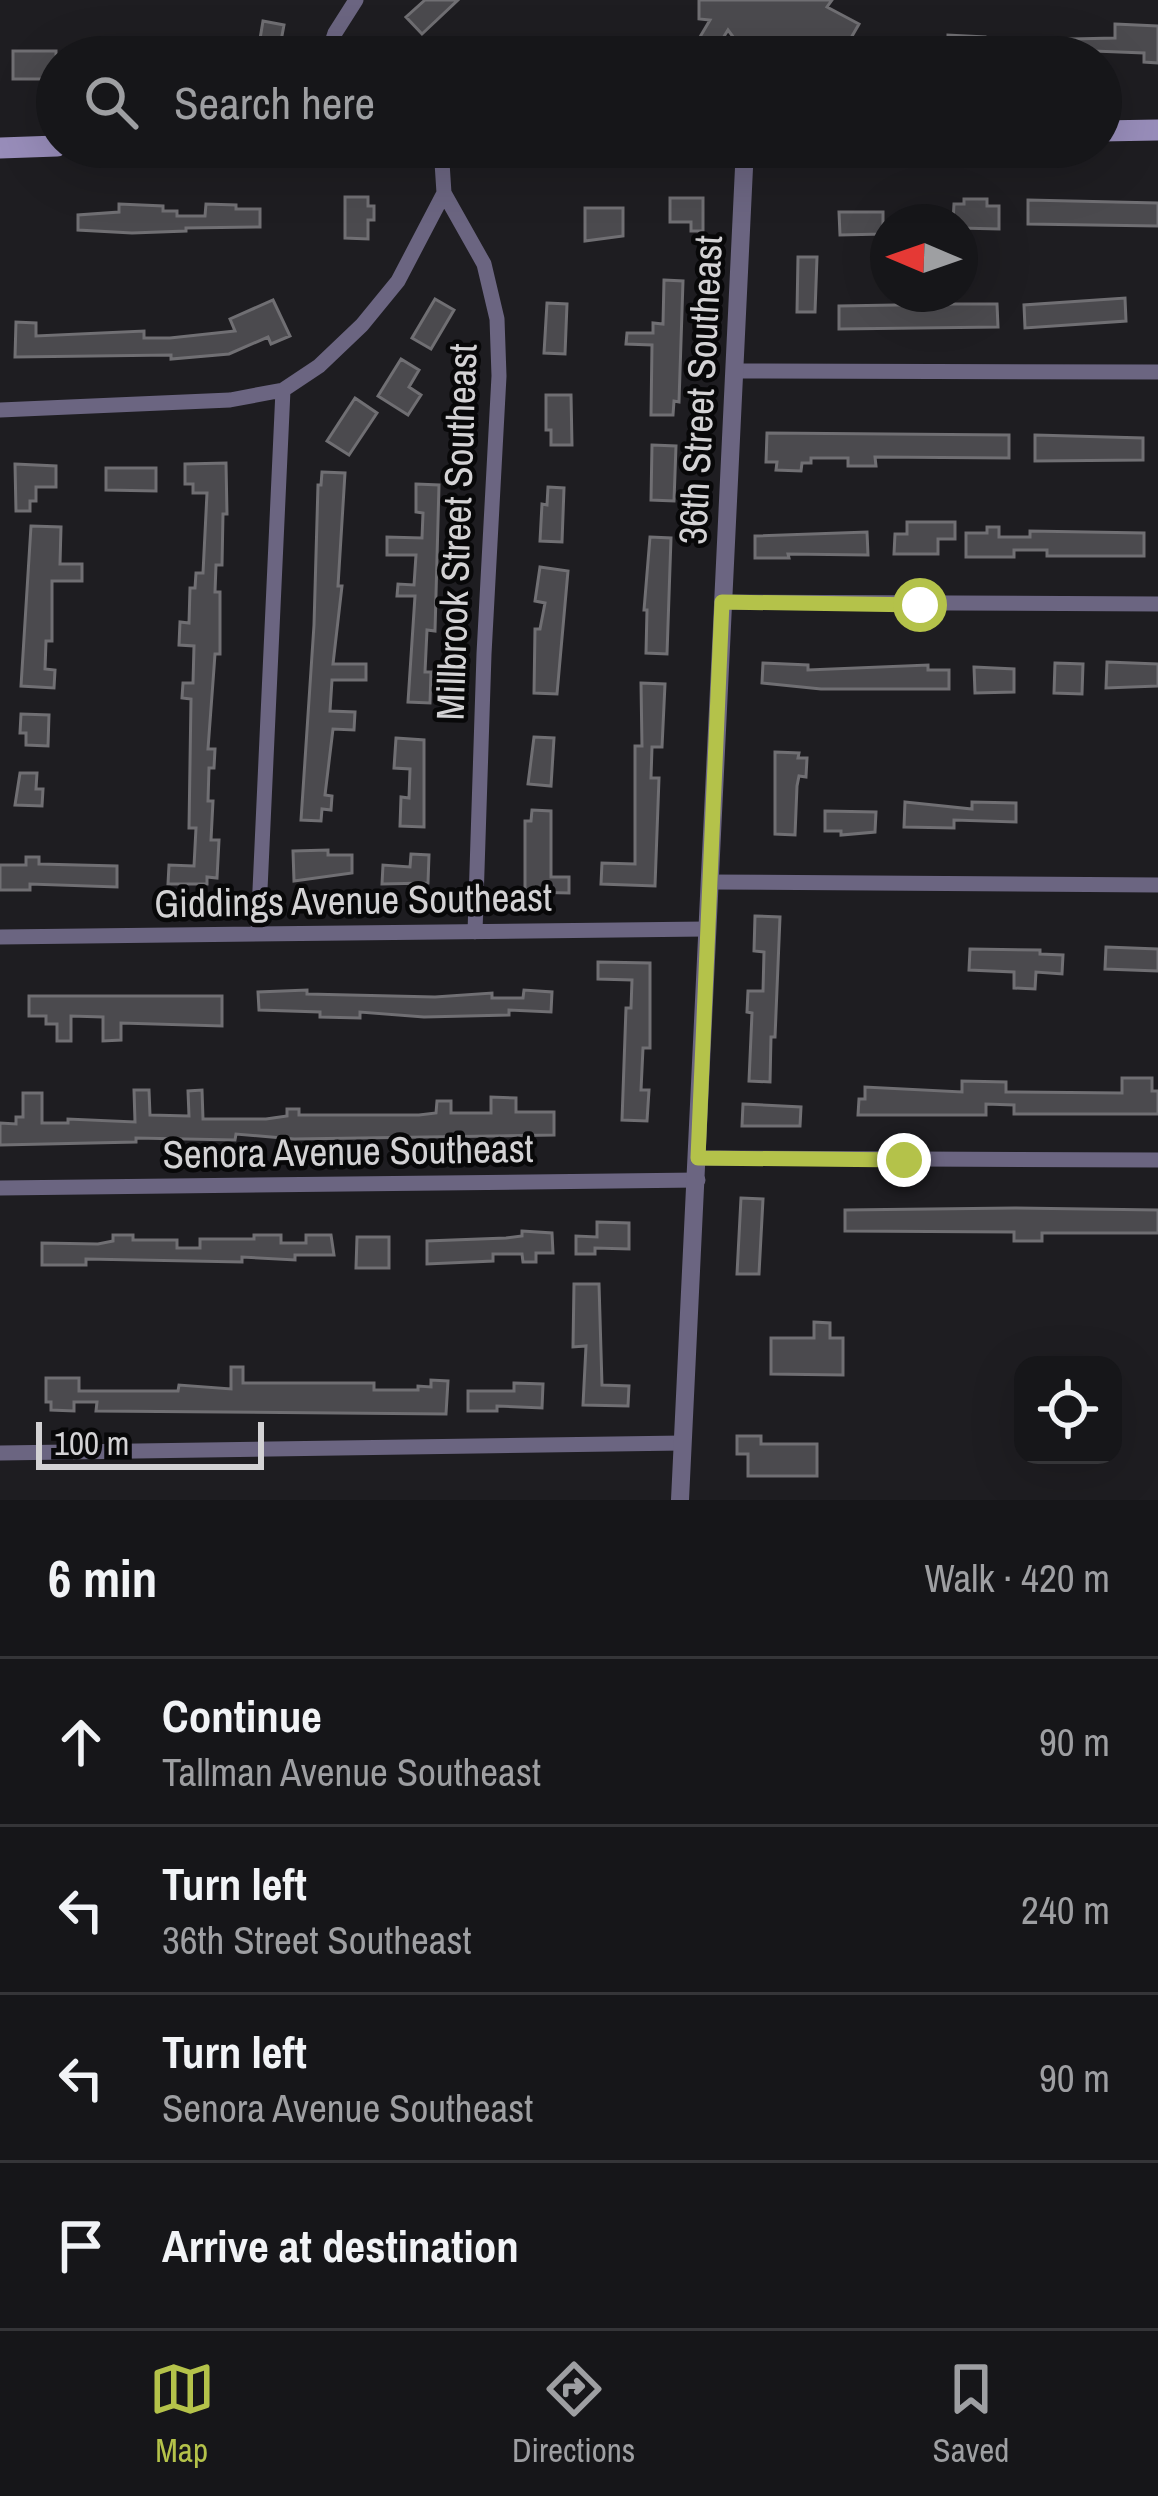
<!DOCTYPE html>
<meta charset="utf-8">
<style>
:root{--surface:#161619;--page:#232326;--text:#f1f3f6;--muted:#9e9fa2;--line:#353538;--accent:#b4c24a}
body{margin:0;font-family:"Archivo Narrow",sans-serif;background:var(--page);color:var(--text)}
.controls{position:absolute;right:36px;bottom:36px;display:grid;overflow:hidden;border-radius:24px;box-shadow:0 12px 48px #0002}
.controls button{width:108px;height:108px;display:grid;place-items:center;padding:0;border:0;border-bottom:3px solid var(--line);background:var(--surface);color:var(--text);font:60px sans-serif}
.compass{position:absolute;left:870px;top:204px;width:108px;height:108px;border-radius:50%;background:var(--surface);box-shadow:0 12px 48px #0002;rotate:272deg}
.scale{position:absolute;left:36px;bottom:30px;width:228px;box-sizing:border-box;padding-left:12px;border:6px solid #d3d2d4;border-top:0;font-size:33px;line-height:42px;white-space:nowrap;color:#d3d2d4;-webkit-text-stroke:9px #080809;paint-order:stroke}
.stop{position:absolute;width:36px;height:36px;margin:-27px;border:9px solid #b4c24a;border-radius:50%;background:#fff}
.stop.end{background:#b4c24a;border-color:#fff;box-shadow:0 3px 12px #0008}
.list{margin:0;padding:0;list-style:none}
h2{display:flex;justify-content:space-between;align-items:center;height:156px;margin:0;padding:0 48px;font-size:51px}
h2 small{font-size:39px;font-weight:400;color:var(--muted)}
.list li{display:grid;grid-template-columns:78px 1fr auto;gap:36px;align-items:center;box-sizing:border-box;height:168px;padding:0 48px;border-top:3px solid var(--line)}
.list b{display:block;font-size:45px;white-space:nowrap}
.list p{margin:0;font-size:39px;white-space:nowrap;color:var(--muted)}
.list em{font-size:39px;font-style:normal;color:var(--muted)}
.icon{flex:none;width:66px;height:66px;fill:none;stroke:currentColor;stroke-width:2;stroke-linecap:round;stroke-linejoin:round}
.map{position:relative;flex:none;width:1158px;height:1500px;overflow:hidden}
.search{position:absolute;background:var(--surface);box-shadow:0 12px 48px #0002;left:36px;right:36px;top:36px;height:132px;display:flex;align-items:center;gap:30px;box-sizing:border-box;padding:0 42px;border-radius:66px;color:var(--muted);font-size:45px}
.sheet{height:828px;background:var(--surface)}
nav{display:flex;justify-content:space-around;align-items:center;box-sizing:border-box;height:168px;border-top:3px solid var(--line);background:var(--surface);font-size:33px;color:var(--muted)}
nav a{display:grid;justify-items:center;gap:6px}
nav .on{color:var(--accent)}
.map>svg:first-child{display:block}
.building{fill:#4b4a4e;stroke:#706f73;stroke-width:3}
.lines{fill:none;stroke-linecap:round;stroke-linejoin:round}
.minor{stroke:#6b6581;stroke-width:15}
.tertiary{stroke:#6b6581;stroke-width:18}
.secondary{stroke:#988dba;stroke-width:21}
.route{stroke:#b4c24a;stroke-width:15}
.labels{text-anchor:middle;dominant-baseline:central;stroke-width:9;stroke-linejoin:round;paint-order:stroke}
.street-label{font-size:39px;fill:#d3d2d4;stroke:#080809}
</style>
<div class="map">
<svg width="1158" height="1500" viewBox="0 0 1158 1500">
<rect width="100%" height="100%" fill="#1e1d21"/>
<path class="building" d="M 425,0 L 458,0 L 422,34 L 406,17 Z
M 699,0 L 832,0 L 827,7 L 859,24 L 840,57 L 748,57 L 728,30 L 712,56 L 701,55 L 694,47 L 710,20 L 699,19 Z
M 263,21 L 284,25 L 278,57 L 257,57 Z
M 1115,24 L 1158,26 L 1158,63 L 1144,62 L 1144,53 L 1094,51 L 1094,57 L 887,57 L 887,39 L 948,39 L 948,35 L 985,37 L 985,41 L 1115,38 Z
M 13,51 L 56,51 L 56,79 L 13,79 Z
M 345,197 L 368,197 L 368,206 L 374,206 L 374,220 L 368,220 L 368,239 L 345,238 Z
M 670,198 L 703,198 L 703,231 L 691,231 L 691,222 L 670,222 Z
M 964,199 L 987,199 L 987,206 L 999,206 L 999,229 L 960,228 L 960,222 L 953,222 L 954,204 L 964,204 Z
M 1028,200 L 1158,203 L 1158,226 L 1028,224 Z
M 119,204 L 163,206 L 163,211 L 177,211 L 177,216 L 205,216 L 206,204 L 236,205 L 236,209 L 260,209 L 260,227 L 186,228 L 186,231 L 132,233 L 78,230 L 78,215 L 119,212 Z
M 585,208 L 623,208 L 623,236 L 585,241 Z
M 839,212 L 883,212 L 883,234 L 840,235 Z
M 798,257 L 817,257 L 815,312 L 797,312 Z
M 664,280 L 683,281 L 679,402 L 674,401 L 673,415 L 651,415 L 652,345 L 626,344 L 627,333 L 653,333 L 653,323 L 663,324 Z
M 1125,298 L 1126,321 L 1025,328 L 1024,305 Z
M 435,299 L 454,310 L 431,349 L 412,338 Z
M 273,300 L 290,336 L 271,344 L 268,337 L 229,354 L 171,359 L 171,355 L 15,357 L 16,322 L 36,323 L 36,336 L 144,331 L 144,338 L 170,338 L 235,331 L 230,319 Z
M 547,303 L 567,304 L 565,354 L 544,353 Z
M 954,304 L 997,304 L 998,327 L 839,329 L 839,306 Z
M 401,359 L 419,370 L 409,387 L 421,395 L 408,415 L 378,396 Z
M 546,395 L 571,395 L 572,445 L 551,445 L 551,430 L 546,430 Z
M 355,398 L 377,413 L 349,455 L 327,441 Z
M 767,433 L 1009,435 L 1009,458 L 875,457 L 876,466 L 848,466 L 848,458 L 811,458 L 811,463 L 802,463 L 801,471 L 776,470 L 777,462 L 766,462 Z
M 1035,435 L 1143,438 L 1143,460 L 1035,461 Z
M 652,445 L 676,446 L 674,501 L 651,500 Z
M 226,463 L 227,514 L 223,514 L 222,565 L 216,565 L 215,592 L 220,592 L 220,654 L 215,654 L 214,668 L 208,749 L 215,749 L 214,768 L 209,768 L 208,801 L 213,801 L 211,840 L 219,840 L 217,878 L 207,877 L 207,884 L 168,884 L 169,865 L 194,866 L 196,828 L 189,828 L 191,699 L 182,698 L 183,683 L 193,683 L 194,646 L 179,645 L 180,622 L 189,623 L 190,588 L 195,588 L 196,573 L 203,573 L 207,493 L 193,493 L 193,484 L 185,484 L 185,464 Z
M 15,464 L 56,466 L 56,487 L 36,487 L 36,501 L 30,501 L 30,511 L 16,511 Z
M 106,468 L 156,468 L 156,491 L 106,490 Z
M 322,472 L 345,473 L 338,586 L 342,586 L 333,664 L 366,664 L 366,680 L 332,680 L 330,711 L 355,712 L 354,730 L 333,729 L 325,795 L 332,796 L 331,810 L 322,809 L 321,821 L 301,820 L 314,625 L 318,485 L 321,485 Z
M 416,484 L 439,485 L 435,631 L 427,630 L 425,672 L 431,672 L 430,703 L 408,702 L 415,596 L 397,596 L 398,584 L 414,585 L 416,555 L 387,555 L 387,537 L 422,538 L 423,513 L 416,512 Z
M 548,487 L 564,488 L 562,542 L 540,541 L 542,504 L 547,505 Z
M 907,522 L 955,522 L 955,539 L 938,539 L 938,554 L 894,554 L 895,534 L 907,534 Z
M 31,526 L 61,527 L 60,564 L 82,564 L 82,581 L 52,581 L 52,641 L 46,641 L 45,669 L 55,670 L 54,688 L 21,686 Z
M 987,527 L 999,527 L 999,537 L 1030,537 L 1030,531 L 1144,533 L 1144,556 L 1047,556 L 1047,550 L 1014,550 L 1014,557 L 966,557 L 966,533 L 987,533 Z
M 867,532 L 868,555 L 788,554 L 789,558 L 755,558 L 755,536 Z
M 650,537 L 671,538 L 667,654 L 646,653 L 647,610 L 644,610 Z
M 540,567 L 568,571 L 557,694 L 534,693 L 535,629 L 540,629 L 545,603 L 535,601 Z
M 1107,662 L 1158,664 L 1158,686 L 1106,688 Z
M 763,663 L 808,665 L 808,670 L 928,665 L 928,670 L 949,670 L 949,689 L 821,689 L 762,683 Z
M 1055,663 L 1083,664 L 1082,694 L 1054,693 Z
M 974,667 L 1014,669 L 1014,692 L 975,693 Z
M 641,683 L 665,684 L 662,747 L 652,747 L 651,778 L 659,778 L 655,886 L 601,884 L 602,863 L 635,864 L 635,746 L 642,746 Z
M 21,714 L 49,715 L 48,746 L 26,745 L 26,733 L 20,733 Z
M 534,737 L 554,738 L 551,786 L 528,784 Z
M 396,738 L 424,740 L 424,827 L 400,826 L 401,797 L 409,798 L 410,769 L 394,768 Z
M 775,752 L 799,753 L 798,758 L 807,758 L 806,777 L 799,776 L 797,786 L 795,835 L 775,834 Z
M 20,773 L 37,773 L 36,789 L 43,789 L 42,806 L 15,805 Z
M 905,802 L 972,809 L 972,802 L 1016,803 L 1016,822 L 954,820 L 954,828 L 904,827 Z
M 532,810 L 551,811 L 551,877 L 569,877 L 569,893 L 525,892 L 525,821 L 531,821 Z
M 825,811 L 876,812 L 875,832 L 841,835 L 841,831 L 825,831 Z
M 328,850 L 328,855 L 352,855 L 352,873 L 294,881 L 293,851 Z
M 411,854 L 429,855 L 428,883 L 382,884 L 383,865 L 410,867 Z
M 26,857 L 39,857 L 39,864 L 117,866 L 117,887 L 30,884 L 30,890 L 0,890 L 0,865 L 26,865 Z
M 755,916 L 780,917 L 775,1037 L 771,1037 L 770,1082 L 749,1081 L 752,1013 L 747,1012 L 748,991 L 763,991 L 764,952 L 754,951 Z
M 1106,947 L 1158,949 L 1158,971 L 1105,969 Z
M 970,949 L 1040,950 L 1040,954 L 1063,955 L 1062,974 L 1036,972 L 1035,989 L 1014,988 L 1014,972 L 969,970 Z
M 598,962 L 650,963 L 650,1048 L 643,1048 L 641,1090 L 649,1090 L 647,1121 L 622,1120 L 626,1008 L 631,1008 L 632,980 L 598,979 Z
M 307,990 L 307,994 L 435,997 L 492,993 L 492,998 L 523,998 L 524,990 L 552,992 L 551,1012 L 509,1010 L 509,1015 L 424,1017 L 360,1012 L 360,1018 L 320,1017 L 320,1012 L 259,1010 L 258,992 Z
M 29,996 L 222,996 L 222,1026 L 121,1023 L 121,1040 L 103,1041 L 103,1017 L 71,1016 L 71,1041 L 57,1041 L 57,1024 L 46,1024 L 46,1016 L 29,1016 Z
M 1122,1078 L 1152,1078 L 1152,1091 L 1158,1091 L 1158,1114 L 1014,1114 L 1014,1105 L 986,1104 L 986,1115 L 858,1115 L 859,1099 L 865,1099 L 865,1087 L 962,1092 L 962,1081 L 1006,1082 L 1006,1092 L 1122,1093 Z
M 134,1090 L 149,1090 L 150,1115 L 189,1116 L 188,1091 L 202,1090 L 203,1119 L 266,1119 L 287,1116 L 287,1109 L 299,1109 L 299,1115 L 419,1115 L 436,1113 L 437,1101 L 451,1101 L 451,1113 L 491,1113 L 491,1097 L 516,1098 L 516,1112 L 554,1112 L 554,1135 L 294,1139 L 236,1134 L 235,1140 L 136,1138 L 136,1142 L 0,1145 L 0,1123 L 16,1124 L 16,1117 L 23,1117 L 23,1093 L 42,1093 L 42,1123 L 68,1123 L 68,1119 L 135,1122 Z
M 743,1104 L 801,1107 L 800,1126 L 742,1126 Z
M 741,1198 L 763,1199 L 759,1274 L 737,1274 Z
M 1015,1208 L 1158,1210 L 1158,1233 L 1042,1233 L 1042,1241 L 1014,1241 L 1014,1232 L 845,1231 L 845,1210 Z
M 597,1222 L 629,1223 L 629,1249 L 595,1248 L 595,1254 L 576,1254 L 576,1236 L 597,1237 Z
M 522,1231 L 552,1233 L 553,1253 L 536,1253 L 536,1262 L 523,1262 L 522,1254 L 493,1254 L 493,1261 L 427,1264 L 427,1241 L 506,1238 L 522,1236 Z
M 113,1235 L 133,1235 L 133,1240 L 177,1240 L 177,1248 L 200,1248 L 200,1239 L 254,1239 L 254,1235 L 281,1235 L 281,1243 L 306,1243 L 306,1235 L 331,1235 L 334,1255 L 295,1255 L 295,1260 L 242,1257 L 242,1262 L 86,1259 L 86,1265 L 42,1265 L 42,1243 L 98,1244 L 113,1241 Z
M 357,1237 L 389,1237 L 389,1268 L 356,1268 Z
M 574,1284 L 599,1284 L 602,1385 L 629,1386 L 628,1406 L 583,1405 L 586,1346 L 573,1347 Z
M 814,1322 L 830,1323 L 830,1338 L 843,1338 L 843,1375 L 771,1374 L 771,1338 L 814,1338 Z
M 231,1367 L 243,1367 L 243,1383 L 374,1383 L 374,1390 L 418,1390 L 418,1386 L 431,1387 L 431,1380 L 448,1381 L 446,1414 L 96,1411 L 97,1402 L 74,1402 L 74,1411 L 51,1410 L 51,1402 L 46,1402 L 46,1378 L 79,1378 L 79,1391 L 178,1391 L 179,1385 L 231,1389 Z
M 514,1383 L 543,1384 L 542,1408 L 497,1406 L 497,1411 L 468,1411 L 468,1391 L 514,1391 Z
M 737,1436 L 761,1436 L 761,1444 L 817,1444 L 817,1476 L 748,1476 L 748,1454 L 737,1454 Z"/>
<g class="lines">
<path class="minor" d="M 327,57 L 335,33 L 356,0
M 441,147 L 444,193 L 484,264 L 497,319 L 499,376 L 484,654 L 475,932
M 734,371 L 1158,372
M 0,410 L 230,400 L 283,390 L 319,366 L 362,325 L 398,281 L 444,193
M 722,602 L 1158,604
M 709,882 L 1158,885
M 258,933 L 283,390
M 0,937 L 706,929
M 698,1158 L 1158,1160
M 0,1188 L 698,1180
M 0,1453 L 683,1443"/>
<path class="tertiary" d="M 680,1500 L 745,147"/>
<path class="secondary" d="M 1101,131 L 1158,130
M 0,148 L 57,146"/>
</g>
<g class="lines">
<path class="route" d="M 904,1160 L 698,1158 L 722,602 L 920,605"/>
</g>
<g class="labels">
<g class="street-label">
<text transform="translate(700 390) rotate(-87)">36th Street Southeast</text>
<text transform="translate(456 532) rotate(-88)">Millbrook Street Southeast</text>
<text transform="translate(353 900) rotate(-1)">Giddings Avenue Southeast</text>
<text transform="translate(348 1151) rotate(-1)">Senora Avenue Southeast</text>
</g>
</g>
</svg>
<div class="controls">
<button><svg class="icon" aria-label="locate" viewBox="0 0 24 24"><circle cx="12" cy="12" r="6"/><path d="M12 2v4M12 18v4M2 12h4M18 12h4"/></svg></button>
</div>
<svg class="compass" viewBox="-18 -18 36 36"><path d="M0-13l5 13h-10z" fill="#e53935"/><path d="M0 13l5-13h-10z" fill="#9e9fa2"/></svg>
<div class="scale">100 m</div>
<div class="stop" style="left:920px;top:605px"></div>
<div class="stop end" style="left:904px;top:1160px"></div>
<div class="search"><svg class="icon" aria-label="search" viewBox="0 0 24 24"><circle cx="10" cy="10" r="6"/><path d="M15 15l6 6"/></svg>Search here</div>
</div>
<section class="sheet">
<h2>6 min<small>Walk · 420 m</small></h2>
<ul class="list">
<li><svg class="icon" aria-label="ahead" viewBox="0 0 24 24"><path d="M12 20V5M6 11l6-6 6 6"/></svg><div><b>Continue</b><p>Tallman Avenue Southeast</p></div><em>90 m</em></li>
<li><svg class="icon" aria-label="left" viewBox="0 0 24 24"><path d="M17 20v-9H6M10 6l-5 5 5 5"/></svg><div><b>Turn left</b><p>36th Street Southeast</p></div><em>240 m</em></li>
<li><svg class="icon" aria-label="left" viewBox="0 0 24 24"><path d="M17 20v-9H6M10 6l-5 5 5 5"/></svg><div><b>Turn left</b><p>Senora Avenue Southeast</p></div><em>90 m</em></li>
<li><svg class="icon" aria-label="arrive" viewBox="0 0 24 24"><path d="M6 21V4h12l-3 4 3 4H6"/></svg><div><b>Arrive at destination</b></div></li>
</ul>
</section>
<nav>
<a class="on"><svg class="icon" aria-label="map" viewBox="0 0 24 24"><path d="M3 6l6-2 6 2 6-2v14l-6 2-6-2-6 2zM9 4v14M15 6v14"/></svg>Map</a>
<a><svg class="icon" aria-label="directions" viewBox="0 0 24 24"><path d="M12 3l9 9-9 9-9-9zM9 14v-3h6M13 9l2 2-2 2"/></svg>Directions</a>
<a><svg class="icon" aria-label="saved" viewBox="0 0 24 24"><path d="M7 4h10v16l-5-4-5 4z"/></svg>Saved</a>
</nav>
